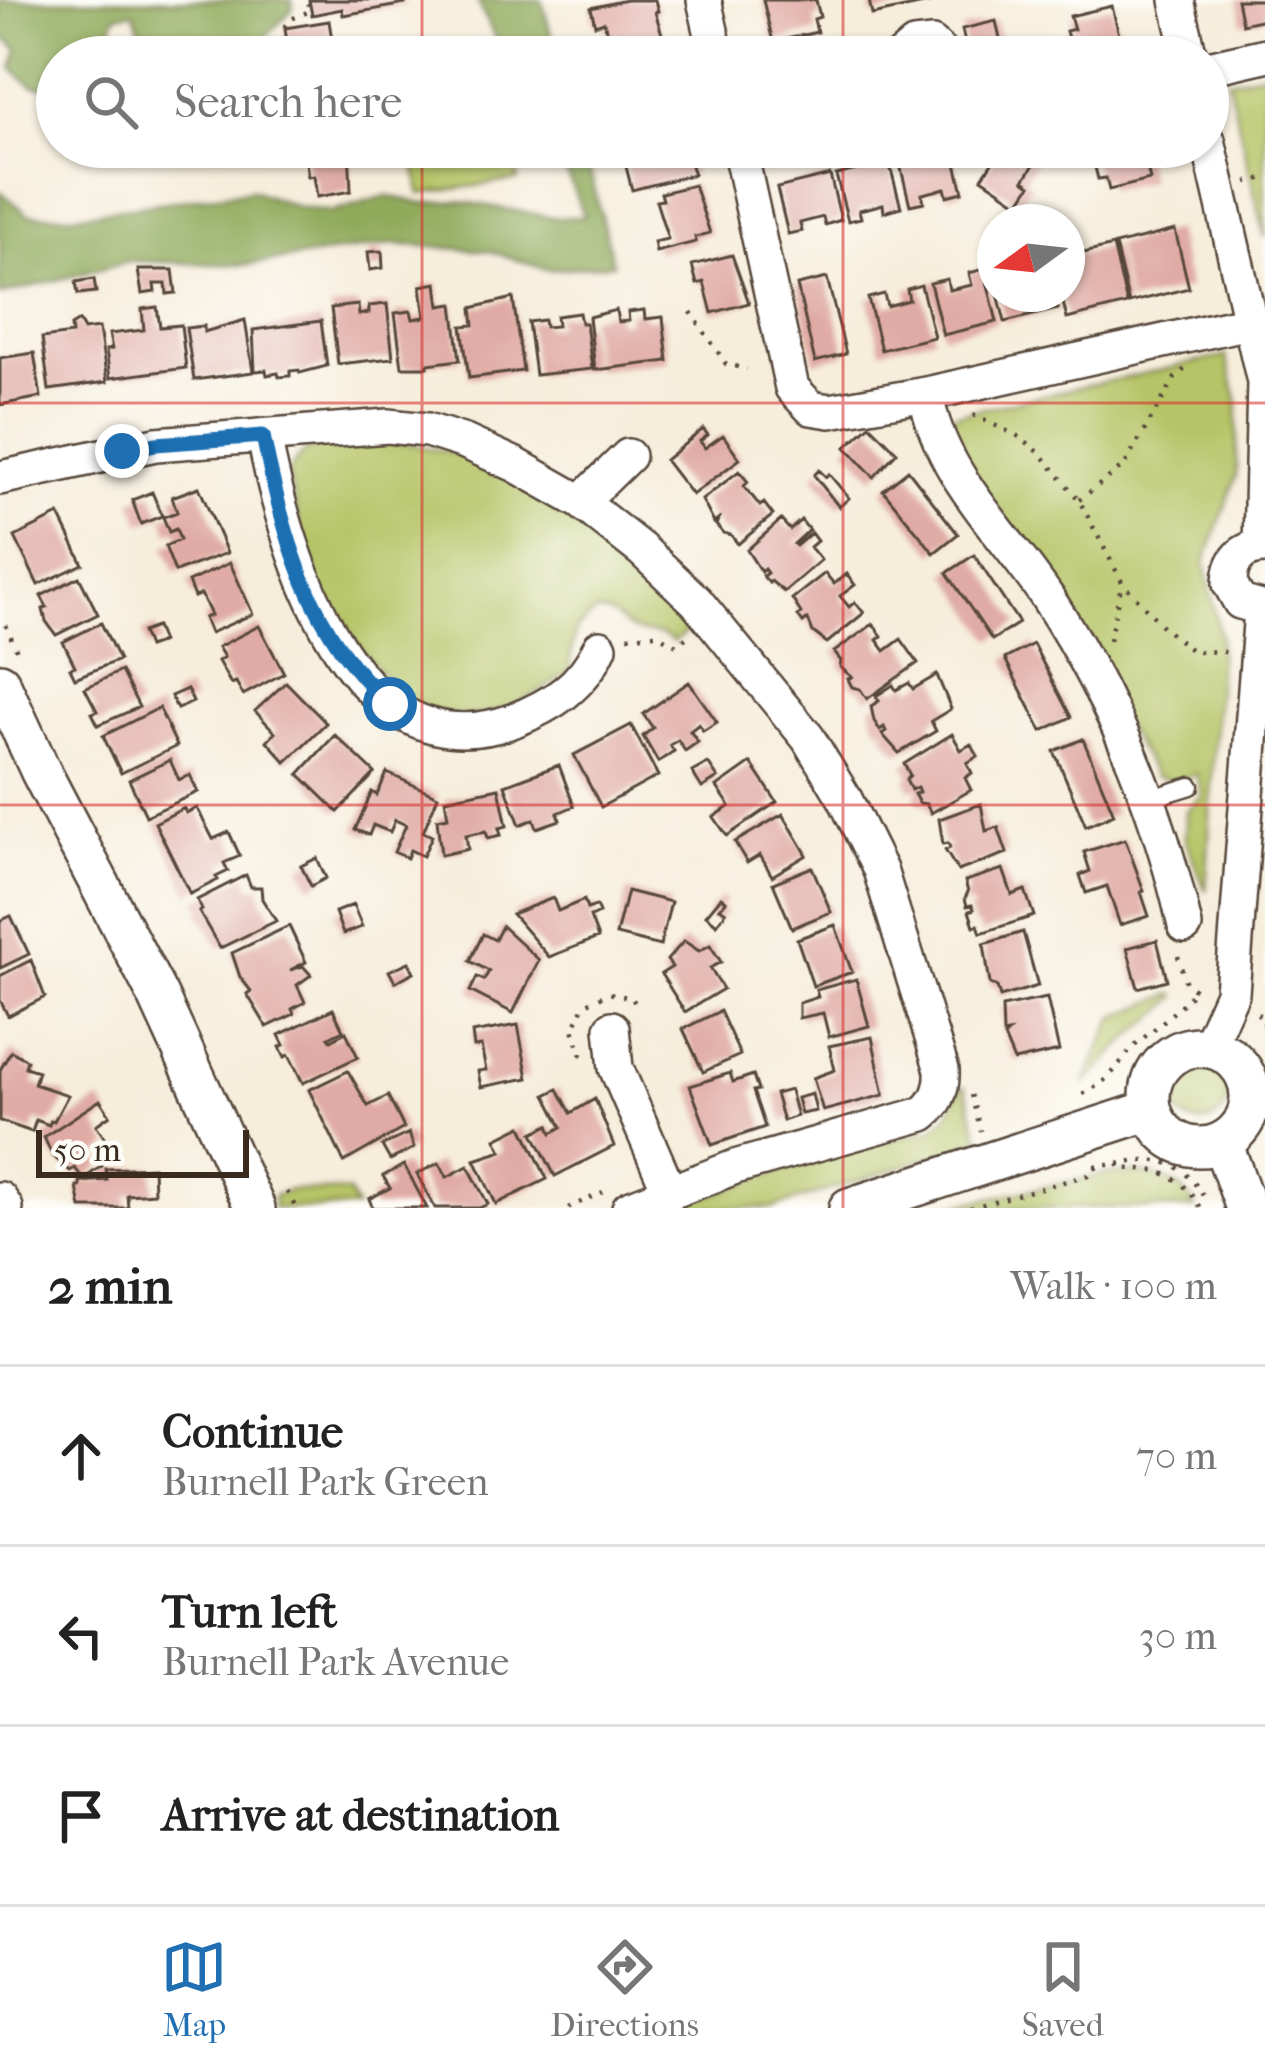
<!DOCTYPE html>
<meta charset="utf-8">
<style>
:root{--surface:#fff;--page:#f6f6f6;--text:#222;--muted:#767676;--line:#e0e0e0;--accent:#1f6fb2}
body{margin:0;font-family:"IM FELL French Canon",serif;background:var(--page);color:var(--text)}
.compass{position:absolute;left:977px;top:204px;width:108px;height:108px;border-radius:50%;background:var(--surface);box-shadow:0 3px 9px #0004;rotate:255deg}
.scale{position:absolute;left:36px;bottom:30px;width:213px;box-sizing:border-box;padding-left:12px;border:6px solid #3b2a1e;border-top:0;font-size:33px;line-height:42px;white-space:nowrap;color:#3b2a1e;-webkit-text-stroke:9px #fdfcf7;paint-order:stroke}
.stop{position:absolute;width:36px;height:36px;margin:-27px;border:9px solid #1f6fb2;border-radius:50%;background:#fff}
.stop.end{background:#1f6fb2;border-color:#fff;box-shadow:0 3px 12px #0008}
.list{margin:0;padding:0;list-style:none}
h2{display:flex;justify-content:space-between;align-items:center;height:156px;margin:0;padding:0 48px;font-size:51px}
h2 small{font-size:39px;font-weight:400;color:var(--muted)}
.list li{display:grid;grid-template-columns:78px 1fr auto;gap:36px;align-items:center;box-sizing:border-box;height:180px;padding:0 48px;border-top:3px solid var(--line)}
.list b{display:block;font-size:45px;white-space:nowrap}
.list p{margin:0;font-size:39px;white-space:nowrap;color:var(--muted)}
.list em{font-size:39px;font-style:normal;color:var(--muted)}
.icon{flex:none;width:66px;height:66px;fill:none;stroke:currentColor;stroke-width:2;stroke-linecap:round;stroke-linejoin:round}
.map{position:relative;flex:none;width:1265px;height:1208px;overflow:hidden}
.search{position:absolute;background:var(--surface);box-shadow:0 3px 9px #0004;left:36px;right:36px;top:36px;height:132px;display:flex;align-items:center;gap:30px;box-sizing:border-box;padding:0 42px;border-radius:66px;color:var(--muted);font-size:45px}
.sheet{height:696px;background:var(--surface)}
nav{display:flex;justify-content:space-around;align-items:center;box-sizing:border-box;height:168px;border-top:3px solid var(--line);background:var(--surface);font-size:33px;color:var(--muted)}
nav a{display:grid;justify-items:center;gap:6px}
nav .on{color:var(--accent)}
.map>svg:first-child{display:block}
.green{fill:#b5c466;stroke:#787742;stroke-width:3}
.forest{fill:#90aa5b;stroke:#666a3c;stroke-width:3}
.building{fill:#e0aba4}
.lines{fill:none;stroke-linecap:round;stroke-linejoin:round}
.service-casing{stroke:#57473a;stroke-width:21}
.minor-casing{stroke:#57473a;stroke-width:38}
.tertiary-casing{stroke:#57473a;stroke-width:44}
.path{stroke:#57473a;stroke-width:4.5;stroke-dasharray:3 9;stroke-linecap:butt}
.service{stroke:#fff;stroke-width:16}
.minor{stroke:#fff;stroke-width:33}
.tertiary{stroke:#fff;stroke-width:39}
.route{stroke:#1f6fb2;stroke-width:15}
.grid{fill:none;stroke:#d62828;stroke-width:3;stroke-opacity:0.55}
</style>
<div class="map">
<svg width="1265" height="1208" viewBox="0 0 1265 1208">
<rect width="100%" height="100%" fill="#fdfcf7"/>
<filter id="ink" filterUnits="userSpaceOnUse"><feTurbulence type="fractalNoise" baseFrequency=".00833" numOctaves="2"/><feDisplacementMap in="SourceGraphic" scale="24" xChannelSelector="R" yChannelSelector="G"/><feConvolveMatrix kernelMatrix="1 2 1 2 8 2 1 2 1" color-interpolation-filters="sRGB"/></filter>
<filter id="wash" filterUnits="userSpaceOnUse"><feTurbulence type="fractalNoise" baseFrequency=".004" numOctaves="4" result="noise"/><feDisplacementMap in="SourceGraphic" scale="48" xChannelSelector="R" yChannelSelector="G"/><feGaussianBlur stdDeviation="2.7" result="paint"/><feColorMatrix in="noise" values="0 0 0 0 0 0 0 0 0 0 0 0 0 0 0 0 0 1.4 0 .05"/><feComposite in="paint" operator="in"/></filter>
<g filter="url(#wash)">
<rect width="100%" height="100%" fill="#f6edda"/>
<path class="green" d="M 1265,72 L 1265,238 L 1228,80 Z
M 413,147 L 513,147 L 518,180 L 420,194 Z
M 1226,356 L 1238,403 L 1236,477 L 1205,562 L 1220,636 L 1206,891 L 1185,840 L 1186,811 L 1202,796 L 1197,774 L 1172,781 L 1155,776 L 966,465 L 945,422 L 952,415 Z
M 353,442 L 409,444 L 464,455 L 553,503 L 596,535 L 697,623 L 674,642 C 657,629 648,637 633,630 C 616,622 621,613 596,612 L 575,630 L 569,671 C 475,744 410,727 347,629 C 337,614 323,599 316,582 C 302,549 297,509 288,474 C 301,444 323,444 353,442 Z
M 1172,994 L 1177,996 C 1165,1013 1148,1021 1133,1035 C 1115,1050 1103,1069 1084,1084 L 1114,1018 Z
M1172 1095a28 28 0 1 1 56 0a28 28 0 1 1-56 0Z
M 965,1087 L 981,1141 L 773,1208 L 673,1208 L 821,1157 L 933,1129 L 948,1115 L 959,1089 Z
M 1138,1173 C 1164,1176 1184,1182 1195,1208 L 940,1208 L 1106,1174 Z
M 290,1190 L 348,1192 L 356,1208 L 273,1208 L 274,1196 Z"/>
<path class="forest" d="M 0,0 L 292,0 L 293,9 L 262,40 L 236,44 L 207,37 L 165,39 L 141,32 L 134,12 L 116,15 L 108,39 L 94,57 L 57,57 L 56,89 L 31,85 L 12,68 L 18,49 L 0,35 Z
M 477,0 L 542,0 L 557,57 L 504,57 Z
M 556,147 L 584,147 L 613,264 L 549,270 L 489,251 L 394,244 L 245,265 L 130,261 L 0,295 L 0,191 L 29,215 L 76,215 L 252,190 L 298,207 L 332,212 L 386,196 L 422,203 L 460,201 L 558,218 L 584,216 Z"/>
<g id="blocks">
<path class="building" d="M 309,0 L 405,0 L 405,4 L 343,15 L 342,9 L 312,15 Z
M 626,0 L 655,0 L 658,11 L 655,12 L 667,50 L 637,57 L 602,57 L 599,45 L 609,43 L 607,33 L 604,22 L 595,25 L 591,8 Z
M 763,0 L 816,0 L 820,17 L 814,19 L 817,32 L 773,42 Z
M 869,0 L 933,0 L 933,2 L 872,15 Z
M 1237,0 L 1265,0 L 1265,19 L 1242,24 Z
M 1112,6 L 1124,56 L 1073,56 L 1066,31 L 1074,29 L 1070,16 Z
M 329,21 L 333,46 L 366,43 L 373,57 L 289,57 L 285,28 Z
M 996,21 L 1004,57 L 968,57 L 962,29 Z
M 818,41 L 821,55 L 832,52 L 833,57 L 780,57 L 779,51 Z
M 304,147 L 349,147 L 351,191 L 317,197 L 314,176 L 308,177 Z
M 621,147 L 684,147 L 694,174 L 632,190 Z
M 952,147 L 963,192 L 947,196 L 945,188 L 935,191 L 922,194 L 924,202 L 910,205 L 899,160 Z
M 1002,147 L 1029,147 L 1041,154 L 1024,180 L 1031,185 L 1019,203 L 982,178 Z
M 1098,147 L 1142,147 L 1150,180 L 1109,190 L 1106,178 L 1098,179 L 1092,155 L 1100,153 Z
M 889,162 L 901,207 L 884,212 L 883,204 L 872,207 L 859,210 L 861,218 L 848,221 L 836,175 Z
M 830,175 L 841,220 L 825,225 L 823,217 L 800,223 L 802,231 L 788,234 L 777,188 Z
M 694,185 L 710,233 L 695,237 L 696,242 L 656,252 L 654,242 L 668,239 L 656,201 L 663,200 L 661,193 Z
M 1175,230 L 1189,288 L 1129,303 L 1115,245 Z
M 1113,246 L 1127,304 L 1067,319 L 1061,294 L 1067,294 L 1067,257 Z
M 382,251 L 383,268 L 370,270 L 368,252 Z
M 732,255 L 749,303 L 712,313 L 704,282 L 697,284 L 692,265 Z
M 984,269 L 997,322 L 943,335 L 930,283 L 947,279 L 949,290 L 972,285 L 969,273 Z
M 138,270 L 173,270 L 176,293 L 167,294 L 166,284 L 154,284 L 155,292 L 142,294 Z
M 827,278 L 846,354 L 815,362 L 797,285 Z
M 94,279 L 96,292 L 78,294 L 76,282 Z
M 437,283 L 440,306 L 453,304 L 460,360 L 428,364 L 428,367 L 402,367 L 395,313 L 411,311 L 413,319 L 425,317 L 421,286 Z
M 921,285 L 934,337 L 881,350 L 868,298 L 884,294 L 887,306 L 909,300 L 907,289 Z
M 998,294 L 1055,294 L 1058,309 L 1005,322 Z
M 513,298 L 523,371 L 469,378 L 462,326 L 474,325 L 472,308 Z
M 387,304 L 393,358 L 338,364 L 331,308 L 358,305 L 359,315 L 369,313 L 369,306 Z
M 157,307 L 160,327 L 181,325 L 186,368 L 110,378 L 106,350 L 112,349 L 109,334 L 144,330 L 142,309 Z
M 616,310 L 618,322 L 629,321 L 628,312 L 644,310 L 645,319 L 663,317 L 668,361 L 595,370 L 589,317 Z
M 579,313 L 581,323 L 586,323 L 592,369 L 535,375 L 528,322 L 544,320 L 545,327 L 557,326 L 556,316 Z
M 245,320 L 253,372 L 194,380 L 186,328 L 204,326 L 204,332 Z
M 79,321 L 84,330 L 99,328 L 107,382 L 49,390 L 42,338 L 72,334 L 71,326 Z
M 321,321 L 327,366 L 300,373 L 299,370 L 290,371 L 290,376 L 279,377 L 278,373 L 267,375 L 266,370 L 255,371 L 253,330 Z
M 34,353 L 41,397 L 0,405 L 0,358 Z
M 870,425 L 897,452 L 874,477 L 846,447 Z
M 703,429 L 708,435 L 700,441 L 705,448 L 723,435 L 740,459 L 692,495 L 665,460 Z
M 819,470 L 826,477 L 829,474 L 849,498 L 839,507 L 814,475 Z
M 908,470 L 958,534 L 934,553 L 883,490 Z
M 739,471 L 748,482 L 744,486 L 760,506 L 764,503 L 773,515 L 738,544 L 731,535 L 723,533 L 716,525 L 718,520 L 714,523 L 702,500 Z
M 199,487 L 227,553 L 175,572 L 165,546 L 180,540 L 176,529 L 169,532 L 163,517 L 177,512 L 172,497 Z
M 152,492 L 162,516 L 141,524 L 132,500 Z
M 59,515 L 83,564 L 38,585 L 15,537 Z
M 781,520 L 790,530 L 801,520 L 809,530 L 794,544 L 796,546 L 811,533 L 817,541 L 810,547 L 821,560 L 784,592 L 771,581 L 769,583 L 763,576 L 767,573 L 764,569 L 761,572 L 747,550 Z
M 974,555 L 1019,623 L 992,640 L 947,573 Z
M 230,563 L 253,614 L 210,633 L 204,618 L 211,615 L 201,594 L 194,597 L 188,582 Z
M 825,573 L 834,584 L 847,574 L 855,585 L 840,596 L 849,607 L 855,602 L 864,613 L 827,643 L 813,632 L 808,619 L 803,623 L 798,616 L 801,613 L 792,599 Z
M 79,577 L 98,614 L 56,635 L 46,621 L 43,609 L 47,607 L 41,596 Z
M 101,623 L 119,660 L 75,678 L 70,668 L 75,666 L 63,642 Z
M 873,624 L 882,636 L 877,640 L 885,651 L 901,639 L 918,663 L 867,699 L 860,689 L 852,687 L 848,679 L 852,677 L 840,667 L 841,661 L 834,652 Z
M 259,626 L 284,673 L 243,695 L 236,682 L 231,684 L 218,661 L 224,657 L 218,647 Z
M 156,627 L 162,642 L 148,647 L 142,632 Z
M 1033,644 L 1071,717 L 1042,731 L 1005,659 Z
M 121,671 L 139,707 L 98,725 L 92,713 L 97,711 L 85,688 Z
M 937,675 L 951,709 L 931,721 L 936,731 L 899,753 L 882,734 L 886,731 L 884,727 L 880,730 L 874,721 L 871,706 L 879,701 L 876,696 L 893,685 L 896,690 L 909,683 L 913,689 Z
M 286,682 L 326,723 L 286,762 L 267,741 L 275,732 L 255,711 Z
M 689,682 L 717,722 L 703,731 L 699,724 L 690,731 L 698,742 L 685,751 L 678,740 L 670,745 L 674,751 L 658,762 L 643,736 L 653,728 L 643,714 Z
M 187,689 L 193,702 L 177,709 L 171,696 Z
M 159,708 L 177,746 L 121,773 L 103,736 Z
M 631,725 L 658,776 L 601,807 L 574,755 Z
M 952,734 L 961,750 L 971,744 L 978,756 L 967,763 L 972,773 L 965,778 L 971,790 L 931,813 L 926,804 L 919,803 L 914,794 L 919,792 L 917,787 L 911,790 L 906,780 L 910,775 L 904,764 Z
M 335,735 L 375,773 L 338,812 L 299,774 Z
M 1083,739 L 1114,814 L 1086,826 L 1054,751 Z
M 170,760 L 179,780 L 190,775 L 198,792 L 146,816 L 129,780 Z
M 708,763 L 718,778 L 702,788 L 692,772 Z
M 751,763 L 777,802 L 727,836 L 714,817 L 730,806 L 717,787 Z
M 559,765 L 574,806 L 558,813 L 560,820 L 537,828 L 534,819 L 520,825 L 505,785 Z
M 387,773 L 438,796 L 423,832 L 432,836 L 423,856 L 410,850 L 407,858 L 394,852 L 406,825 L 395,820 L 390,832 L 373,825 L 369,835 L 355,830 L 372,792 L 377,795 Z
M 499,788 L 507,826 L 499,828 L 501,835 L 488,838 L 486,831 L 466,835 L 468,849 L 441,855 L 437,819 L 448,817 L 445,799 Z
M 981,804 L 986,831 L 998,827 L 1007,853 L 958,871 L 945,850 L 950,848 L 948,843 L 943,844 L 939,819 Z
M 184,808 L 186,813 L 197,808 L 213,839 L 229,832 L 240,856 L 224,863 L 228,871 L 216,877 L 218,880 L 190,894 L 155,823 Z
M 783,814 L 807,855 L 772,876 L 760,855 L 747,863 L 735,842 Z
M 1125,839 L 1144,891 L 1141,892 L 1149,916 L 1120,925 L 1107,886 L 1086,893 L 1080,875 L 1090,871 L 1084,852 Z
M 317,858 L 326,878 L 311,886 L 301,866 Z
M 812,867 L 831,912 L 792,928 L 773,883 Z
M 1003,869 L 1012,895 L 1025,890 L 1034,916 L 981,933 L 978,925 L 974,926 L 969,911 L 974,909 L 972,905 L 967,906 L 965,898 L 968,892 L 965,881 Z
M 246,875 L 251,887 L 261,887 L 262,899 L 276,921 L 220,948 L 199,912 L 202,910 L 197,900 Z
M 627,891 L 671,902 L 660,946 L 616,935 Z
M 721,897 L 726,901 L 720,908 L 726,912 L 717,924 L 706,915 Z
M 553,898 L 558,911 L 584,900 L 587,909 L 596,906 L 599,913 L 590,917 L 598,938 L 549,957 L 512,914 Z
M 353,905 L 362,927 L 343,934 L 335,912 Z
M 11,916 L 29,954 L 0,968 L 0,921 Z
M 835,925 L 852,972 L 813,986 L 797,939 Z
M 289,926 L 306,962 L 290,970 L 303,966 L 311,975 L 297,985 L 305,1002 L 292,1009 L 294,1014 L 267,1027 L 247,994 L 251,991 L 240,977 L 232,953 Z
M 502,926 L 539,960 L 513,1013 L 470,991 L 477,977 L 484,980 L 489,971 L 470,961 L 483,934 L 495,940 Z
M 1023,932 L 1038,986 L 1000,997 L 997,987 L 990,984 L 984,944 Z
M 1157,940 L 1167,980 L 1138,988 L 1127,948 Z
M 684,941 L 699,951 L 710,945 L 721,962 L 710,968 L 723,989 L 685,1012 L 661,974 L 672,967 L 667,960 Z
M 31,960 L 45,997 L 8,1016 L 0,1000 L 0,976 Z
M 409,962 L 414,972 L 395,982 L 389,971 Z
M 856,979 L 869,1026 L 829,1037 L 823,1013 L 799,1018 L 799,1003 L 818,997 L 816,990 Z
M 1047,998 L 1059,1051 L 1014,1061 L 1004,1037 L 1008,1033 L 1003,1034 L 1002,1007 Z
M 333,1009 L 343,1030 L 329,1037 L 331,1040 L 346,1032 L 358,1057 L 303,1083 L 289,1055 L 285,1057 L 280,1047 L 284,1045 L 279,1035 Z
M 720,1011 L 740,1055 L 703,1072 L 683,1029 Z
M 518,1025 L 528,1078 L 481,1087 L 478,1071 L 486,1070 L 481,1046 L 474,1047 L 472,1033 Z
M 872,1037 L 884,1095 L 823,1111 L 813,1078 L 835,1070 L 829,1046 Z
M 11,1051 L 27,1060 L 25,1067 L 38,1071 L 34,1084 L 68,1095 L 54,1121 L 51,1120 L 49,1125 L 36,1120 L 32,1132 L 0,1121 L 0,1070 Z
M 348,1071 L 368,1106 L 388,1096 L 404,1128 L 344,1162 L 309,1090 Z
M 730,1073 L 733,1082 L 753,1075 L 758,1090 L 753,1091 L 765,1127 L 712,1145 L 690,1086 Z
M 558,1089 L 571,1113 L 595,1099 L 614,1146 L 555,1176 L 533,1133 L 549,1125 L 552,1133 L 562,1127 L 546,1095 Z
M 790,1090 L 797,1116 L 783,1121 L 775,1094 Z
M 812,1094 L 816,1111 L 801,1114 L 797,1098 Z
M 100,1100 L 110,1115 L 96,1125 L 110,1146 L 96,1156 L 102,1166 L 83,1179 L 75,1168 L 70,1171 L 52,1155 L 44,1137 Z
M 522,1126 L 547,1179 L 496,1204 L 475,1160 L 502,1151 L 496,1139 Z
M 409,1133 L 414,1148 L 390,1160 L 382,1146 Z
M 439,1163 L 447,1177 L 468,1166 L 488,1204 L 479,1208 L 435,1208 L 417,1174 Z
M 404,1165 L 427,1208 L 373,1208 L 369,1199 L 390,1188 L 383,1176 Z
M 153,1167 L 154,1193 L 127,1195 L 128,1208 L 81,1208 L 77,1187 L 80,1187 L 80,1182 L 107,1180 L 106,1169 Z"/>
</g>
</g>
<g filter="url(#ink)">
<use href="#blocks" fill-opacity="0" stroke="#57473a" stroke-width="3"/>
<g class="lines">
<defs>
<path id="service" d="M 1149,799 L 1191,786"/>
<path id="minor" d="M 704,0 L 717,57
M 1177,0 L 1190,57
M 901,57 L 914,46 L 932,44 L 945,57
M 1208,68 L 1265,55
M 1208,140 L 1264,382 L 1260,547
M 739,147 L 792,388 L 811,408 L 830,411 L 926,394 L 1249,322
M 926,394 C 939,474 1004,532 1047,597 C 1112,697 1159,810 1185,926
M 264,436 C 285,549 351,778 512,721 C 551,706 583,686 600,647
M 0,478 L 156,444 L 388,426 L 427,430 L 465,442 L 516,465 L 581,502 L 642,550 L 696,601 L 808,738 L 845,799 L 880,870 L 942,1070 C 943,1088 938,1103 923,1114 L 735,1167 L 629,1208
M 581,502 L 628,456
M 1265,547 C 1242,547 1230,561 1230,584 L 1240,602 L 1265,609
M 612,1028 L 616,1068 L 669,1190
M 1208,1047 L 1232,993 L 1261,610
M 0,1199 L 6,1208"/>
<path id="tertiary" d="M 0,683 L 41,772 L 158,996 L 255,1208
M1150 1097a50 50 0 1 1 100 0a50 50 0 1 1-100 0Z
M 1222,1142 L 1246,1208
M 849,1208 L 1151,1110"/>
</defs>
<use href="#service" class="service-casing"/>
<use href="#minor" class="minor-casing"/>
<use href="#tertiary" class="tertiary-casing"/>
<path class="path" d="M 285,27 L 291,19 L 310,11 L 308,0
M 1247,182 L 1265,178
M 691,312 L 726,364 L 747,369
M 973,415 L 1022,438 L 1042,455 L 1079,500 L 1122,582 L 1164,628 L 1192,651 L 1228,652
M 1079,500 L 1124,466 L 1175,378 L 1187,367
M 6,625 L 19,656
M 628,636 L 656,634 L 677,645 L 687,637
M 1109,640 L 1122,582
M 1178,956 L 1186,984 L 1198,991
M 1257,1014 L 1262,1016 L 1265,1029
M 582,1056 L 573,1029 L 585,1004 L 609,993 L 632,998 L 636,1005
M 1083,1094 C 1118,1076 1114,1065 1139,1042 C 1159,1024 1178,1011 1195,989
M 971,1095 L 981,1131
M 1118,1164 L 1122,1169 C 1158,1167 1182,1175 1201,1208
M 1094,1166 C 1143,1164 1172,1144 1204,1197
M 287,1192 L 296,1208
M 568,1208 L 603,1192
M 970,1208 L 1088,1175 L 1097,1167"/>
<use href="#service" class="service"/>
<use href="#minor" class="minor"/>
<use href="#tertiary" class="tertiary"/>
</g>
</g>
<g class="lines" filter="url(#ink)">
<path class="route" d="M 122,451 L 156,444 L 263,436 C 283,536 310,635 390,704"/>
</g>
<path class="grid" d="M 422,0 L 422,57M 843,0 L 843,57M 422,147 L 422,1208M 843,147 L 843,1208M 0,403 L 1265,403M 0,805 L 1265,805"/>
</svg>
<svg class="compass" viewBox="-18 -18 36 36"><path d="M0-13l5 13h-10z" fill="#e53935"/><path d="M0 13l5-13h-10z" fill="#767676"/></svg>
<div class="scale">50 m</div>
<div class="stop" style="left:390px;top:704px"></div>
<div class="stop end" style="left:122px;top:451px"></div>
<div class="search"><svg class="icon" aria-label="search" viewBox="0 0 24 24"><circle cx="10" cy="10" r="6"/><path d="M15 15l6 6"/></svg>Search here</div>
</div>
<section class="sheet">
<h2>2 min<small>Walk · 100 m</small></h2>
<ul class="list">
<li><svg class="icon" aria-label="ahead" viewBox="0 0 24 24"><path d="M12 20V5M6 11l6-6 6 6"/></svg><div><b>Continue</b><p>Burnell Park Green</p></div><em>70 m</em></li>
<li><svg class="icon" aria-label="left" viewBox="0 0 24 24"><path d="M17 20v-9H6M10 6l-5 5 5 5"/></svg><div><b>Turn left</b><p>Burnell Park Avenue</p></div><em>30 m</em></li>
<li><svg class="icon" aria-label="arrive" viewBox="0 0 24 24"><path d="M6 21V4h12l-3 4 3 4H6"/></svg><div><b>Arrive at destination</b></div></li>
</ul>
</section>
<nav>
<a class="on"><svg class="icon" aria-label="map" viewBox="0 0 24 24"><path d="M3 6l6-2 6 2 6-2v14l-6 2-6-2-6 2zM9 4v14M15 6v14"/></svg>Map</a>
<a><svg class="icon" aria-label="directions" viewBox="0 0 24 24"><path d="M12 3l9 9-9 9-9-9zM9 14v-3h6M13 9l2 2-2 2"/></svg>Directions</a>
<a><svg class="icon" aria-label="saved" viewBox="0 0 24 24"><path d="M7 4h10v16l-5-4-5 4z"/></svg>Saved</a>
</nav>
